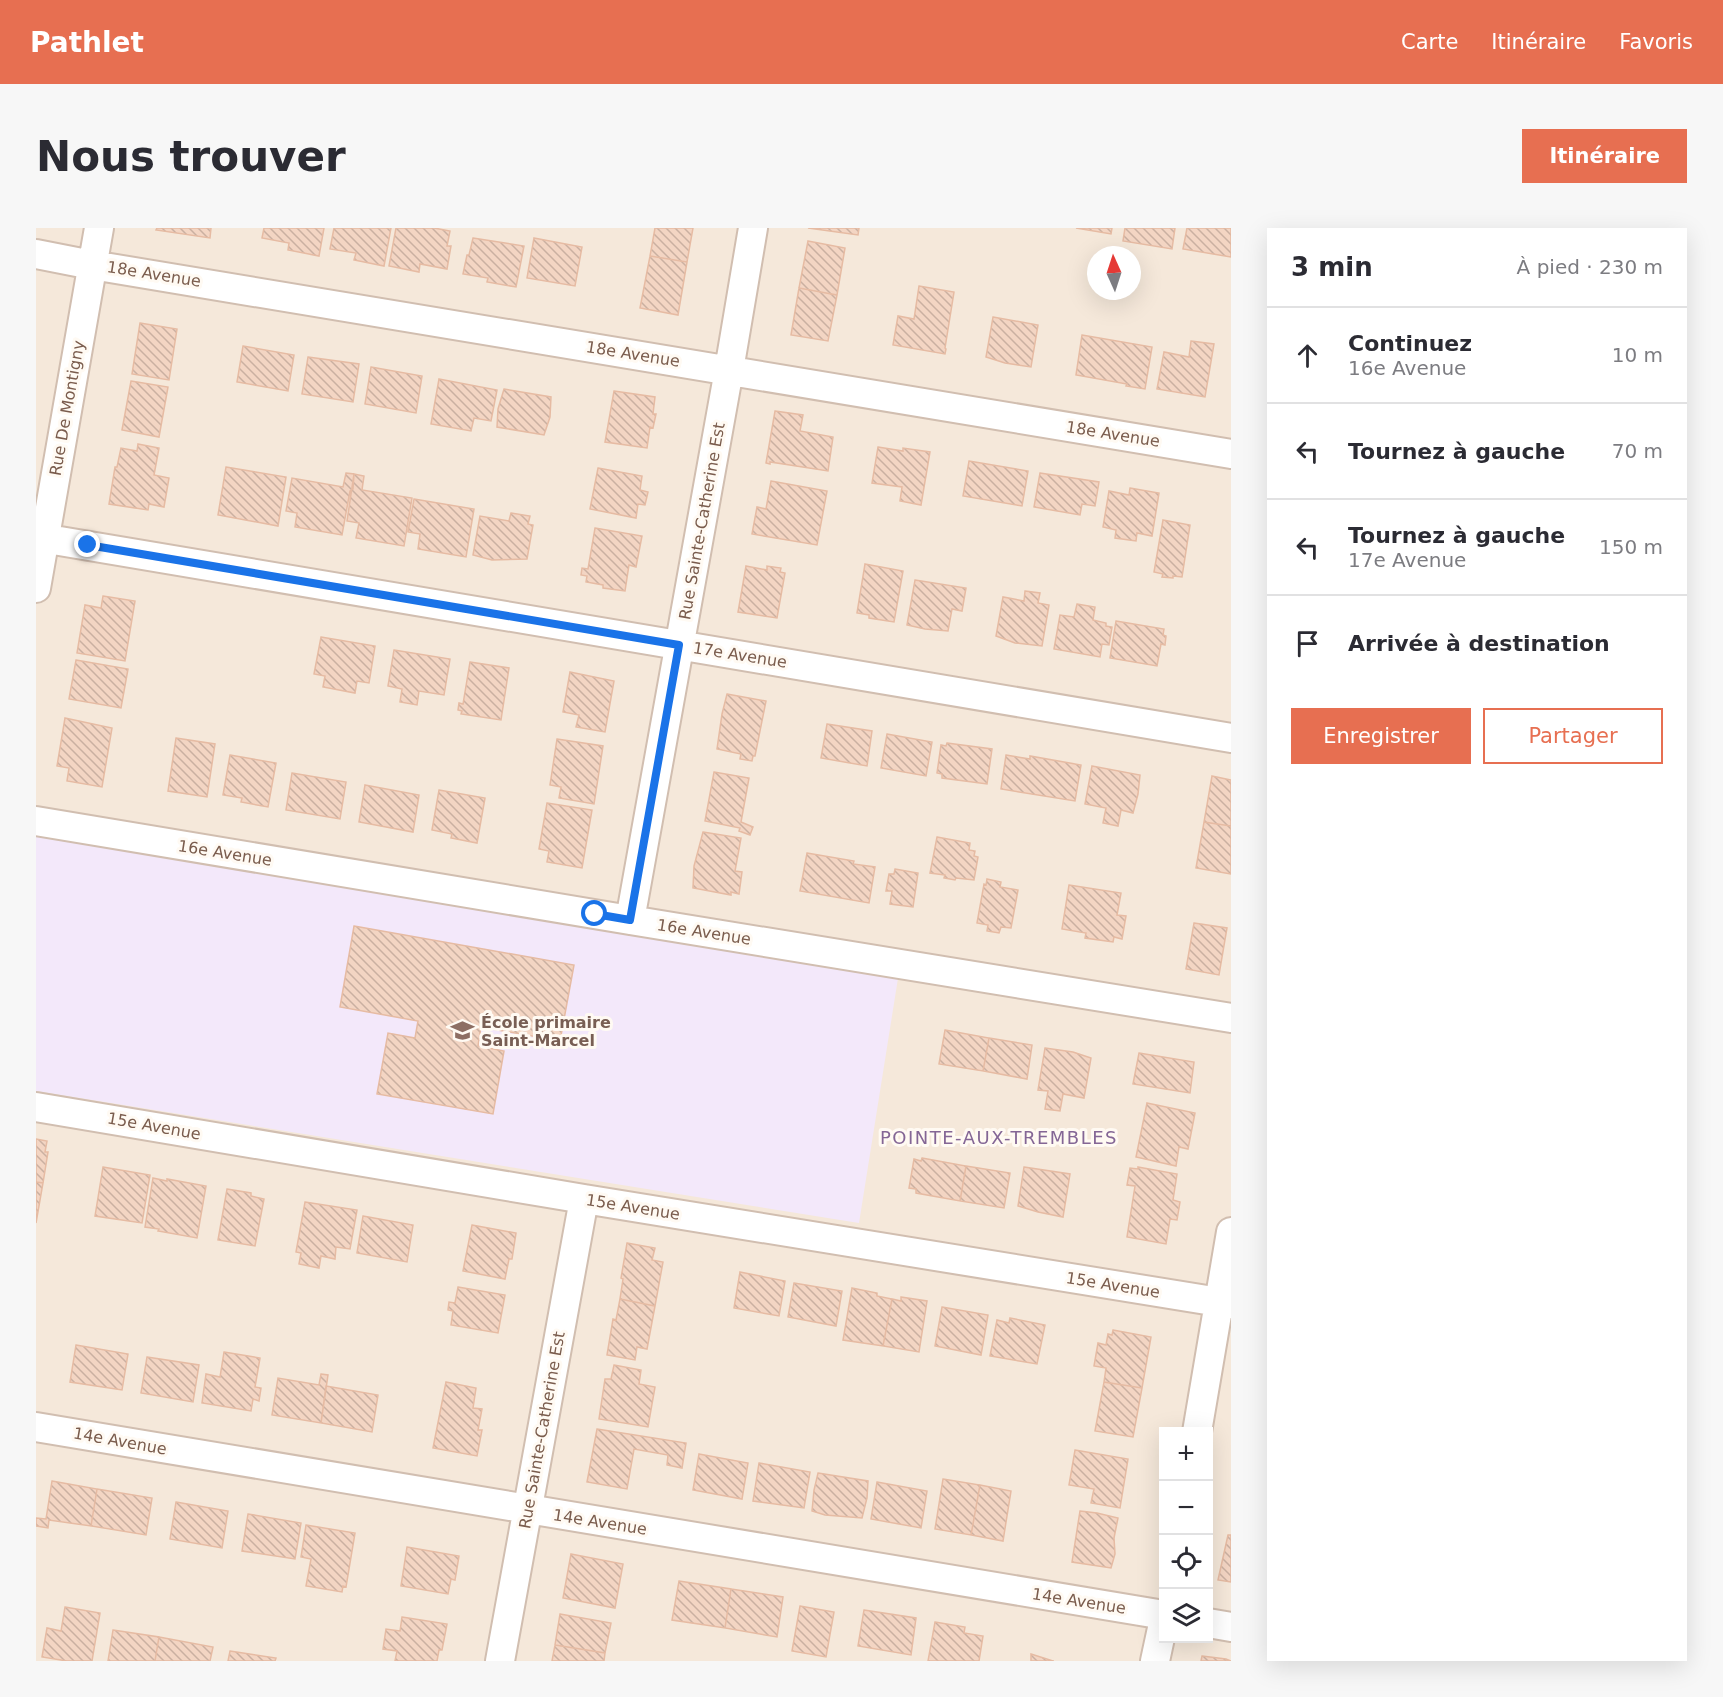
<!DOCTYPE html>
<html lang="fr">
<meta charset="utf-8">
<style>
:root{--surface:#fff;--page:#f7f7f7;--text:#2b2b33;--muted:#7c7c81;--line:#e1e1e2;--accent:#e76f51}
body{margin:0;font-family:"DejaVu Sans",sans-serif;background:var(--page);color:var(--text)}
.controls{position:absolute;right:18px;bottom:18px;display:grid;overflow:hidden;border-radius:0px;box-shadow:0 6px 24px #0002}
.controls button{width:54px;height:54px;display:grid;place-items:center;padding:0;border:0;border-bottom:2px solid var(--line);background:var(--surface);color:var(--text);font:30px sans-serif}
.compass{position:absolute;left:1051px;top:18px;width:54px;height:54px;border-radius:50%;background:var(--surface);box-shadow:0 6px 24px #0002;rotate:357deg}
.stop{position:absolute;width:18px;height:18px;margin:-14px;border:4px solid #1a73e8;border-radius:50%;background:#fff}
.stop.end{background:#1a73e8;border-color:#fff;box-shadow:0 2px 6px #0008}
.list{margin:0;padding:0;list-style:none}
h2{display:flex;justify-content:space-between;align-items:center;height:78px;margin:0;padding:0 24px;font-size:26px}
h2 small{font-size:20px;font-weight:400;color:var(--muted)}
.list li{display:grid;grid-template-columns:39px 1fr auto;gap:18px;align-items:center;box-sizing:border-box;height:96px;padding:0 24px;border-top:2px solid var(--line)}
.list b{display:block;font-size:22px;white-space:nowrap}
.list p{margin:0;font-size:20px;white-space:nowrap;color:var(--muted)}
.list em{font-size:20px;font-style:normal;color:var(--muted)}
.actions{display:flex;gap:12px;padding:18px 24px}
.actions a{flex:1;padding:14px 0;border:2px solid var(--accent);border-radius:0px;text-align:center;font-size:21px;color:var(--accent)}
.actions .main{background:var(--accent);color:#fff}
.icon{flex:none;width:33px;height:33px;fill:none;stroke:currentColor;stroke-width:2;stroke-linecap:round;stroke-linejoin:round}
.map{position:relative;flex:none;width:1195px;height:1433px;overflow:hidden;border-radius:0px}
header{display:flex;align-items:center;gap:36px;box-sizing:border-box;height:84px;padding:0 30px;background:var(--accent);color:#fff}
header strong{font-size:28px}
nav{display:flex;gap:33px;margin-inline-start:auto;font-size:21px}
.intro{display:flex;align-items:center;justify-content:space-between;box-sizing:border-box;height:144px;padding:0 36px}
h1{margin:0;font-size:42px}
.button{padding:15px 27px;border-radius:0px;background:var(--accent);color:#fff;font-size:21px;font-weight:700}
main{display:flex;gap:36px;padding:0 36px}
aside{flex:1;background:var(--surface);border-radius:0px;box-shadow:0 6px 24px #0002}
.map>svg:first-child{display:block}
.residential{fill:#f5e8da;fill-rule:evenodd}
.education{fill:#f3e8fa}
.building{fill:url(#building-back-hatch);stroke:#e6bba3;stroke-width:1.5}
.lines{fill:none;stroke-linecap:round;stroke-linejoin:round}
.minor-casing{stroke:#d1beb0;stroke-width:32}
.minor{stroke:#fff;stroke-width:28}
.route{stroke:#1a73e8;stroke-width:8}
.labels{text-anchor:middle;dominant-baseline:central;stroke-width:6;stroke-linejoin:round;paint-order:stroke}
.street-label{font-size:16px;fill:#7a5c4d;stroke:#fffaf3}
.education-label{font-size:16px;font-weight:bold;fill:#785e54;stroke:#fffaf3;text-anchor:start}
.neighbourhood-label{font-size:18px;letter-spacing:1.5px;fill:#846695;stroke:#fffaf3}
</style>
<header>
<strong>Pathlet</strong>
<nav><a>Carte</a><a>Itinéraire</a><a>Favoris</a></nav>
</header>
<div class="intro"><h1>Nous trouver</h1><a class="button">Itinéraire</a></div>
<main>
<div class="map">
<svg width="1195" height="1433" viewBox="0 0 1195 1433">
<defs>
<pattern id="building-back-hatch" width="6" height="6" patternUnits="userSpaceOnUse" patternTransform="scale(1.5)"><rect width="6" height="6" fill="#f3d5c3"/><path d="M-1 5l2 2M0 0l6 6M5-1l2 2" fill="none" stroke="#cab0a1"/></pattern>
</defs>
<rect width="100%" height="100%" fill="#fdf6ec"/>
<path class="residential" d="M 0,0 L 1195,0 L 1195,1433 L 0,1433 ZM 1060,27 L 1096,27 L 1096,63 L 1060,63 ZM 1128,1204 L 1172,1204 L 1172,1410 L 1128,1410 Z"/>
<path class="education" d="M 0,606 L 863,744 L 823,995 L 0,863 Z"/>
<path class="building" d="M 121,0 L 175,0 L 174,10 L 120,2 Z
M 228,0 L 288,0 L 283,28 L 252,22 L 253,15 L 226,10 Z
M 298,0 L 355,0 L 348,38 L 318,32 L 320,25 L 294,21 Z
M 360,0 L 398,0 L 414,3 L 411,18 L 415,18 L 411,41 L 384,36 L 383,44 L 353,38 Z
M 619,0 L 657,0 L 651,34 L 614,28 Z
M 772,0 L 823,0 L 822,7 Z
M 1040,0 L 1076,0 L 1075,6 Z
M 1089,0 L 1139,0 L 1136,21 L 1087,13 Z
M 1151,0 L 1195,0 L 1195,29 L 1147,21 Z
M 437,10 L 488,18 L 480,59 L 451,54 L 452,50 L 427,46 L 431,27 L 433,27 Z
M 498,10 L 546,19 L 539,58 L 491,50 Z
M 772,13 L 809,20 L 801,67 L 763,60 Z
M 614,28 L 651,34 L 642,87 L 604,80 Z
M 883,58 L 918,64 L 909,120 L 910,121 L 909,126 L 857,117 L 862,88 L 878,91 Z
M 763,60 L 801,67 L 792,113 L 755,107 Z
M 957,89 L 1002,97 L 995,139 L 969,135 L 950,129 Z
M 104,95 L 141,101 L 133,152 L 96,146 Z
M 1046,107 L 1116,119 L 1109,161 L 1090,158 L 1091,156 L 1040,147 Z
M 1155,113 L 1178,116 L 1169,169 L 1121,161 L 1128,124 L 1153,129 Z
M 207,118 L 258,127 L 252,163 L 201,154 Z
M 272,129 L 323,136 L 317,174 L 266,166 Z
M 335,139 L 386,148 L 380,185 L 329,176 Z
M 403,151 L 461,162 L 455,193 L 438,190 L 435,203 L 395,196 Z
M 95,153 L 132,159 L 123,209 L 86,202 Z
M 468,161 L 515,169 L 514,189 L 508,207 L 461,199 L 462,181 Z
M 578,163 L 619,169 L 617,186 L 620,186 L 617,200 L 614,199 L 611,220 L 569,214 Z
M 739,183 L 767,187 L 764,203 L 797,209 L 792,243 L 734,234 L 734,236 L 730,235 Z
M 102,216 L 123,220 L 118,247 L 133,250 L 128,279 L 113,276 L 112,282 L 73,276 L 79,239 L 81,239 L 85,220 L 101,223 Z
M 842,219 L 867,223 L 867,220 L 894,224 L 885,277 L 864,273 L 866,259 L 836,255 Z
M 933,233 L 992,243 L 986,278 L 927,268 Z
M 190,239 L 250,249 L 242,298 L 182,287 Z
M 562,240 L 606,248 L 604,262 L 612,264 L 609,277 L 602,276 L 600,290 L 554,281 Z
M 310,245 L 318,246 L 317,261 L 314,263 L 306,307 L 259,299 L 261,285 L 250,283 L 256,250 L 307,259 Z
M 1004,245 L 1063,254 L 1059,278 L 1046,276 L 1044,287 L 998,279 Z
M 318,246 L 328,248 L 326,262 L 376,270 L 368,318 L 320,310 L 323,295 L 311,293 Z
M 735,253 L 791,263 L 781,317 L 716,306 L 721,279 L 730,281 Z
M 1094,260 L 1123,265 L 1116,308 L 1101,305 L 1100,313 L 1079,310 L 1080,302 L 1067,299 L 1073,263 L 1093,267 Z
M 378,271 L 438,281 L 430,329 L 382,321 L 384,306 L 372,304 Z
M 475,285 L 494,288 L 492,296 L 497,297 L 491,331 L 456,332 L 437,327 L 444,288 L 473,293 Z
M 1127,292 L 1154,297 L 1146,349 L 1137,348 L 1137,350 L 1126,349 L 1127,346 L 1118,344 Z
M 559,300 L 606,308 L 600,339 L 593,337 L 589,363 L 567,360 L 567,357 L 550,354 L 551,348 L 545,347 L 546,340 L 552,341 Z
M 829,336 L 867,343 L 858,394 L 833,390 L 833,387 L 821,385 Z
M 710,338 L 731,342 L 731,338 L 745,340 L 744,344 L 749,345 L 741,390 L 702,384 Z
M 879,352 L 930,360 L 926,383 L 916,381 L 912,403 L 889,401 L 871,397 Z
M 989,363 L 1004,365 L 1002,375 L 1013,377 L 1006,418 L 979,415 L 960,408 L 967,369 L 988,373 Z
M 67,368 L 99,373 L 89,433 L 41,425 L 49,377 L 65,380 Z
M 1041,376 L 1059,379 L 1057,392 L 1070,395 L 1070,398 L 1076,399 L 1073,417 L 1066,416 L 1064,429 L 1018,421 L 1024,387 L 1038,389 Z
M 1080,393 L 1128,401 L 1127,407 L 1130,408 L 1129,417 L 1125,416 L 1121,438 L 1074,430 Z
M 285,409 L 339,418 L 333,455 L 321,453 L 319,465 L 287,459 L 289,448 L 278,446 Z
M 358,422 L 414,431 L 408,467 L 383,463 L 381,477 L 364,474 L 366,461 L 352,458 Z
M 40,432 L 92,441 L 85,480 L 33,471 Z
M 434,434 L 473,440 L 465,492 L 425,486 L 426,483 L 422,482 L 423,475 L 427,476 Z
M 534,444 L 578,453 L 569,504 L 540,499 L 543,487 L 527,484 Z
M 691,466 L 730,473 L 719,528 L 717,528 L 716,533 L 704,531 L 705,526 L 681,521 L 686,486 Z
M 29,490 L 76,500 L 66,559 L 31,553 L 33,540 L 21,538 Z
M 791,496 L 836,503 L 831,538 L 785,530 Z
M 851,506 L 896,514 L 890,548 L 845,540 Z
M 140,510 L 179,516 L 171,569 L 132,563 Z
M 521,511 L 567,518 L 558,576 L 523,570 L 525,559 L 514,557 Z
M 911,515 L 956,521 L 951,556 L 906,550 L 906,546 L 901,545 L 905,517 L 910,518 Z
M 194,527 L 240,535 L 232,579 L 205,574 L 206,570 L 187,567 Z
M 970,527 L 994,531 L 994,528 L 1045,537 L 1039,573 L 965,561 Z
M 1056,538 L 1104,547 L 1102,566 L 1097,585 L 1085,582 L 1082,598 L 1067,595 L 1070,580 L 1049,576 Z
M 678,544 L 713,550 L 705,594 L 717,599 L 714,607 L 703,603 L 704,600 L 669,593 Z
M 256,545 L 310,554 L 304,591 L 250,582 Z
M 1176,548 L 1195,552 L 1195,598 L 1168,594 Z
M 329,557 L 383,567 L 377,604 L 323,594 Z
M 403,562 L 449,570 L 441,615 L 415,610 L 416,606 L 396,602 Z
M 511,575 L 556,582 L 546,640 L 511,634 L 513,623 L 503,621 Z
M 1168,594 L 1195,598 L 1195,646 L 1160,640 Z
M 667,604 L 705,610 L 699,643 L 706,644 L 703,666 L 695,664 L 695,667 L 657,660 L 658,638 Z
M 901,609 L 934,615 L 933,622 L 939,623 L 938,628 L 942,629 L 938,652 L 920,650 L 919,652 L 908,650 L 909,647 L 894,645 Z
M 771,625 L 818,633 L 817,636 L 839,639 L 833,675 L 764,663 Z
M 859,641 L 882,645 L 877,679 L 854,676 L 856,663 L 850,663 L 853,646 L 858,646 Z
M 951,651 L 965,654 L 964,659 L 982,662 L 975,700 L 965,699 L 963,705 L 951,703 L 952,697 L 941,695 L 948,656 L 950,657 Z
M 1033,657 L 1085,665 L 1081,687 L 1090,688 L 1086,711 L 1078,709 L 1077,714 L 1049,710 L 1050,705 L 1026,701 Z
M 1158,695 L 1191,700 L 1183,747 L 1150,741 Z
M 318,698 L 538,737 L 524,813 L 445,799 L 442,818 L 468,823 L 457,886 L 341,866 L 352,805 L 379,810 L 382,793 L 304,779 Z
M 909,802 L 953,810 L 947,843 L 903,836 Z
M 953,810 L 996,817 L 991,851 L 947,843 Z
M 1009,820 L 1037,824 L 1055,830 L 1048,870 L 1027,866 L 1024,883 L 1009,881 L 1012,863 L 1002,862 Z
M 1103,825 L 1158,834 L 1154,865 L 1097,856 Z
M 1111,875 L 1159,885 L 1152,921 L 1143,919 L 1140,938 L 1100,929 Z
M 0,911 L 11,913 L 9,924 L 12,924 L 7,955 L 0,954 Z
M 886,930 L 930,938 L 924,973 L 880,965 L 880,961 L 873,960 L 878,931 L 885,933 Z
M 930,938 L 974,945 L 968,980 L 924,973 Z
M 67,939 L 114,947 L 106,995 L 59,988 Z
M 988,939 L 1034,946 L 1027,989 L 1002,984 L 982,978 Z
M 1102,939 L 1141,946 L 1137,972 L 1144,974 L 1141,992 L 1134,991 L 1130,1016 L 1091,1009 L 1099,958 L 1091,957 L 1094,940 L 1102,941 Z
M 117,950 L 131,953 L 131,951 L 170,958 L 161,1010 L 122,1003 L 123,1001 L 109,999 Z
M 0,954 L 7,955 L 0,995 Z
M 191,961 L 215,965 L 215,968 L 228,971 L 219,1018 L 182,1012 Z
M 269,974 L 321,982 L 314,1021 L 300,1019 L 299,1031 L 285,1028 L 283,1040 L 263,1036 L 265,1025 L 260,1024 Z
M 327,988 L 377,997 L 371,1034 L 321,1025 Z
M 436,997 L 480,1005 L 476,1031 L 473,1031 L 469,1051 L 427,1043 Z
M 591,1015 L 619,1020 L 616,1032 L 627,1034 L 619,1078 L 584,1071 L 587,1051 L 585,1050 Z
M 704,1044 L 749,1053 L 743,1088 L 698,1080 Z
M 758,1055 L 806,1063 L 800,1098 L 752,1089 Z
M 422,1059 L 469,1067 L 462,1105 L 415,1097 L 417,1083 L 412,1082 L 413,1074 L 419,1075 Z
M 816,1060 L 841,1065 L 841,1068 L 856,1071 L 847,1118 L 807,1112 Z
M 865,1069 L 891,1073 L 883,1124 L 847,1118 L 856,1071 L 865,1073 Z
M 584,1071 L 619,1078 L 611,1121 L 601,1119 L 599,1132 L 571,1127 L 577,1091 L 580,1092 Z
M 906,1079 L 952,1087 L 945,1127 L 899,1118 Z
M 974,1090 L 1009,1097 L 1001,1136 L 954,1128 L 961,1092 L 973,1095 Z
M 1077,1102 L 1115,1109 L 1106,1160 L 1068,1154 L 1070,1140 L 1058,1138 L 1062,1115 L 1070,1117 L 1072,1106 L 1076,1107 Z
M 40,1117 L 92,1126 L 86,1162 L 34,1154 Z
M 188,1124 L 224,1130 L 219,1159 L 225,1160 L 223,1173 L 217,1171 L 215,1183 L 166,1175 L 170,1146 L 184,1149 Z
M 111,1129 L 163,1137 L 157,1174 L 105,1165 Z
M 578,1137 L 605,1142 L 603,1156 L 619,1159 L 612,1199 L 563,1191 L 569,1151 L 575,1151 Z
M 285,1146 L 292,1147 L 285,1195 L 236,1187 L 242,1150 L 283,1157 Z
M 410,1154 L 440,1160 L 437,1180 L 446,1181 L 442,1202 L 446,1202 L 441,1228 L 397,1220 Z
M 1068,1154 L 1106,1160 L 1097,1209 L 1059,1203 Z
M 290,1158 L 342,1167 L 336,1204 L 285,1195 Z
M 561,1201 L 650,1215 L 646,1240 L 631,1237 L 632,1227 L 598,1221 L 591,1261 L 551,1254 Z
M 1039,1222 L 1092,1231 L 1084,1280 L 1055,1275 L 1058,1261 L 1033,1257 Z
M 663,1226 L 712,1235 L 706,1271 L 657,1262 Z
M 723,1235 L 774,1244 L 768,1280 L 717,1273 Z
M 782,1245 L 832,1253 L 831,1270 L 826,1290 L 789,1287 L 776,1283 L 778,1262 Z
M 907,1251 L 944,1257 L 935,1307 L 899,1301 Z
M 16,1253 L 61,1261 L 55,1298 L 13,1292 L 12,1300 L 0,1298 L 0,1290 L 10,1291 Z
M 841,1254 L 891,1263 L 885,1300 L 835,1291 Z
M 944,1257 L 975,1263 L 967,1313 L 935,1307 Z
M 61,1261 L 116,1270 L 110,1307 L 55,1298 Z
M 140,1274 L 192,1283 L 186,1320 L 134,1311 Z
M 1044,1283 L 1061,1285 L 1082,1290 L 1078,1310 L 1079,1326 L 1075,1340 L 1036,1334 Z
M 212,1286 L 265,1295 L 259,1331 L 206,1323 Z
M 270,1297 L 319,1305 L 310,1359 L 307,1358 L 306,1364 L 270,1358 L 275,1331 L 265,1329 Z
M 1192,1307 L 1195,1307 L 1195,1354 L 1182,1352 Z
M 371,1319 L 423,1328 L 419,1352 L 415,1351 L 412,1366 L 365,1358 Z
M 535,1326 L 587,1336 L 579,1380 L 527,1370 Z
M 643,1353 L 695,1361 L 689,1400 L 636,1392 Z
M 695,1361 L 747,1369 L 741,1409 L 689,1400 Z
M 764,1378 L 798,1384 L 790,1429 L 756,1423 Z
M 29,1379 L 64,1385 L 56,1433 L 31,1433 L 6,1429 L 11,1400 L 25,1403 Z
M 828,1382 L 880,1390 L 875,1427 L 822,1418 Z
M 524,1386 L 575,1395 L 569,1425 L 519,1417 Z
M 366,1389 L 411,1396 L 406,1422 L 403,1422 L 401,1433 L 359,1433 L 361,1423 L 347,1421 L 350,1401 L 364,1403 Z
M 899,1394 L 929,1399 L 928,1405 L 947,1408 L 943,1433 L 892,1433 Z
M 77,1402 L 123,1409 L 119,1433 L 72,1433 Z
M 123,1409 L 177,1419 L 174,1433 L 119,1433 Z
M 519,1417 L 569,1425 L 568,1433 L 516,1433 Z
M 194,1423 L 240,1430 L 239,1433 L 192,1433 Z
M 995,1426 L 1017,1433 L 1018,1433 L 995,1433 Z
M 1166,1428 L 1190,1431 L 1195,1433 L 1165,1433 Z"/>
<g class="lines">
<defs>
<path id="minor" d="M 0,26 L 56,37 L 1195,226
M 0,309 L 1195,510
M 0,360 L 63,0
M 0,593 L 594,692 L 1195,790
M 594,692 L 693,142 L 717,0
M 0,879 L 548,971 L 1195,1076
M 0,1199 L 1128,1387
M 1161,1204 L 1195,1004
M 1172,1395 L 1195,1399
M 464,1433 L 548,971
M 1119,1433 L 1128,1391"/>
</defs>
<use href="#minor" class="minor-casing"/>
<use href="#minor" class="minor"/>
</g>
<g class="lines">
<path class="route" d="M 52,317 L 643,417 L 594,692 L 559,686"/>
</g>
<defs>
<symbol id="school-bare" viewBox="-9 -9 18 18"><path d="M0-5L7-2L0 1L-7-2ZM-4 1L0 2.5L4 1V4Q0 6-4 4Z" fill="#8d6e63" stroke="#fffaf3" stroke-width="2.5" paint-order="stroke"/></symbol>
</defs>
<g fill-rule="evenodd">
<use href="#school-bare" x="410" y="786" width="33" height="33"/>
</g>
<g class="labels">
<g class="street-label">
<text transform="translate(118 46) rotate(9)">18e Avenue</text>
<text transform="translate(597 126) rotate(9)">18e Avenue</text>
<text transform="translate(31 180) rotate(-80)">Rue De Montigny</text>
<text transform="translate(1077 206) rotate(9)">18e Avenue</text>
<text transform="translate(666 293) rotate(-80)">Rue Sainte-Catherine Est</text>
<text transform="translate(704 427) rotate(9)">17e Avenue</text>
<text transform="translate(189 625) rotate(9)">16e Avenue</text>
<text transform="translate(668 704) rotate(9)">16e Avenue</text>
<text transform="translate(118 898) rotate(10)">15e Avenue</text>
<text transform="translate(597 979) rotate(9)">15e Avenue</text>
<text transform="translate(1077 1057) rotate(9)">15e Avenue</text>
<text transform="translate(506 1202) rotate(-80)">Rue Sainte-Catherine Est</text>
<text transform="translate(84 1213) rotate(10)">14e Avenue</text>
<text transform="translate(564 1294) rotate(9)">14e Avenue</text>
<text transform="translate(1043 1373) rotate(9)">14e Avenue</text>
</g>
<g class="education-label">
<text x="445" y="794">École primaire<tspan x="445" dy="18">Saint-Marcel</tspan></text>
</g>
<g class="neighbourhood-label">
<text x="963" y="909">POINTE-AUX-TREMBLES</text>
</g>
</g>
</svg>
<div class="controls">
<button>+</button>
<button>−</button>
<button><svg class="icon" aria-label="locate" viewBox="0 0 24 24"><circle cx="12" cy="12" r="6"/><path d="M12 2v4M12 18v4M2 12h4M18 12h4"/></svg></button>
<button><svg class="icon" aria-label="layers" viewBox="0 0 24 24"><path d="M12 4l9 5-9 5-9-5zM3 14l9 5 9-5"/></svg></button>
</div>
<svg class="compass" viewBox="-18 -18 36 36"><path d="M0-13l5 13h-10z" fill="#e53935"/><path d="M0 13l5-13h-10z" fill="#7c7c81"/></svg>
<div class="stop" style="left:559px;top:686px"></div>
<div class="stop end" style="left:52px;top:317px"></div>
</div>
<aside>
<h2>3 min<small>À pied · 230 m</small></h2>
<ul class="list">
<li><svg class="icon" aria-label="ahead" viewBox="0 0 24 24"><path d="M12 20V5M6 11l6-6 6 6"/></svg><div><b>Continuez</b><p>16e Avenue</p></div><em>10 m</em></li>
<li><svg class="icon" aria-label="left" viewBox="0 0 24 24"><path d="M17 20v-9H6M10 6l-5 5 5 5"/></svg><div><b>Tournez à gauche</b></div><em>70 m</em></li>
<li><svg class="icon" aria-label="left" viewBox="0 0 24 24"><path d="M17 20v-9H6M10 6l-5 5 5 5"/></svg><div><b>Tournez à gauche</b><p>17e Avenue</p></div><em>150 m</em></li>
<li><svg class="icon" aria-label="arrive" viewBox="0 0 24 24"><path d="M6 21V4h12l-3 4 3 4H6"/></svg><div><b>Arrivée à destination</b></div></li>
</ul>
<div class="actions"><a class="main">Enregistrer</a><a>Partager</a></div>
</aside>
</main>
